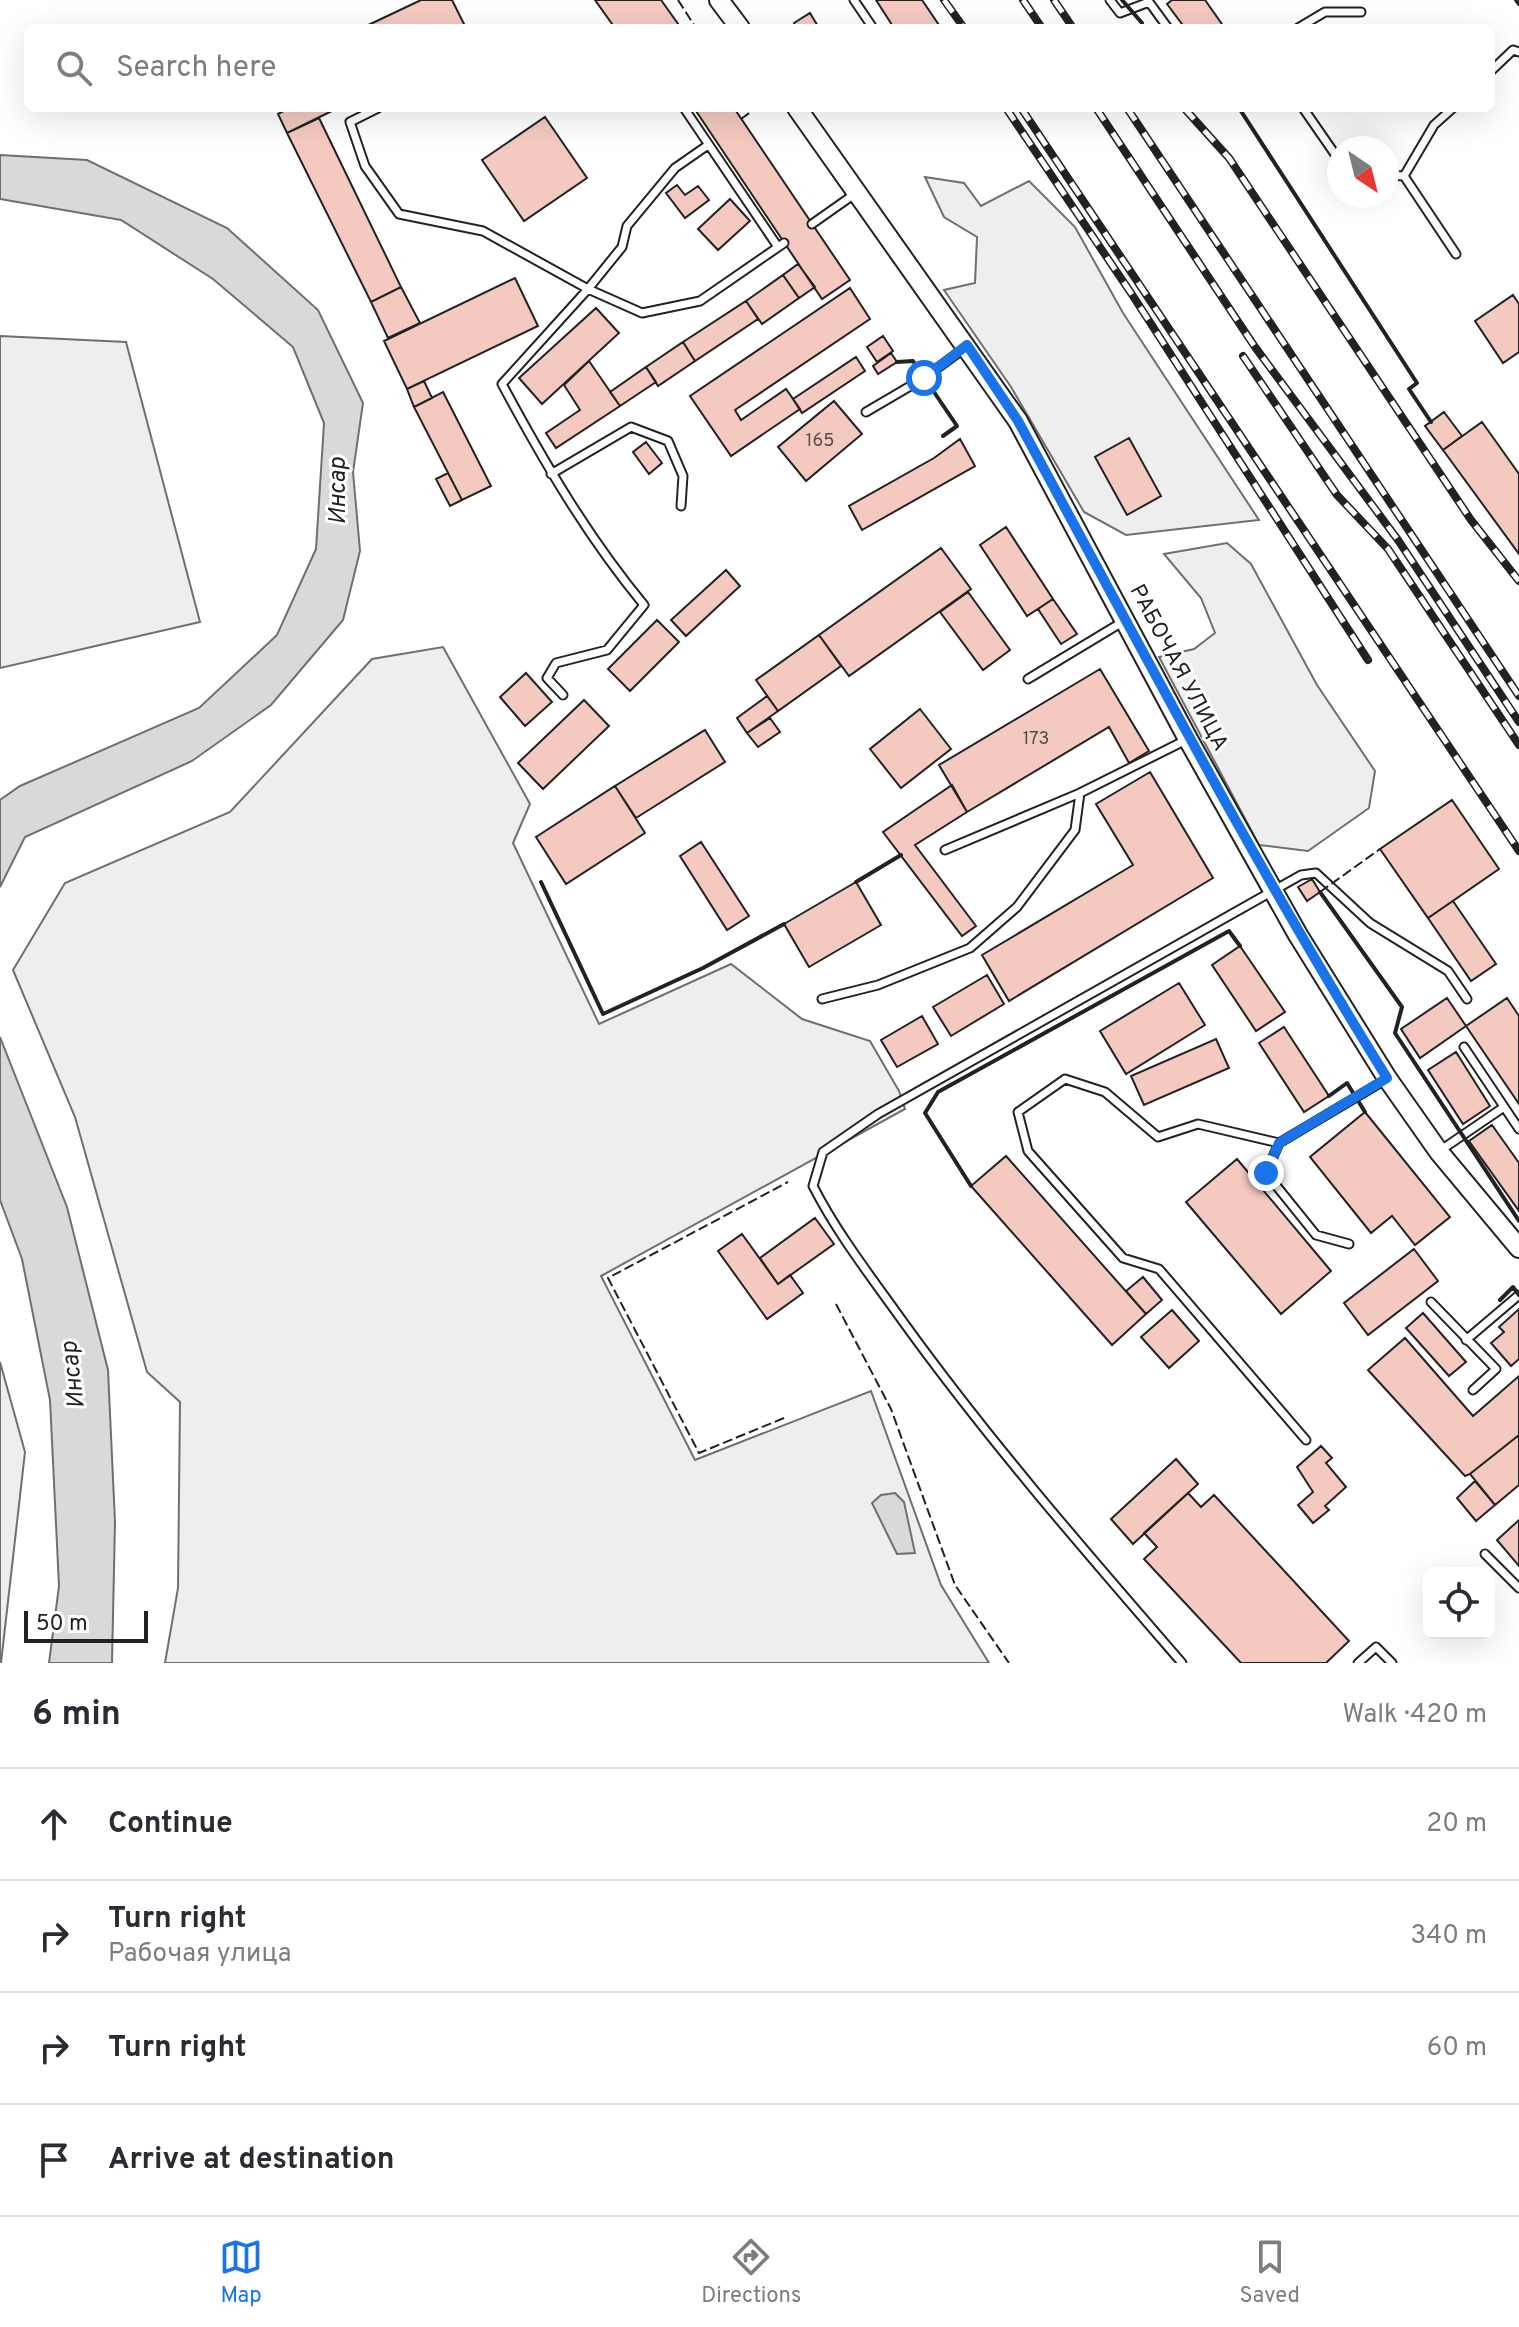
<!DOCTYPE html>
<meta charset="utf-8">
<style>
:root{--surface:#fff;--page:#f7f7f7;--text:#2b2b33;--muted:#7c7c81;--line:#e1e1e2;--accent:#1a73e8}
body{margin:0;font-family:Overpass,sans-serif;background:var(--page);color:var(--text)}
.controls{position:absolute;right:24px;bottom:24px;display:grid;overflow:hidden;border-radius:12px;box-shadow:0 8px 32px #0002}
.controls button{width:72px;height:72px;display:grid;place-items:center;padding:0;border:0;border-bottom:2px solid var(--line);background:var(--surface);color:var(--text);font:40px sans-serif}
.compass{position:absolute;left:1327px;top:136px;width:72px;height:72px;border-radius:50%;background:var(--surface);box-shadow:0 8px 32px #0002;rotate:145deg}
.scale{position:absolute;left:24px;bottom:20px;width:124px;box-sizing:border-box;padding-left:8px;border:4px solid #222;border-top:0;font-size:22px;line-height:28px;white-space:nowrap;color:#222;-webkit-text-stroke:6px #fff;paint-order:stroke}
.stop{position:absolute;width:24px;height:24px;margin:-18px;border:6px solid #1a73e8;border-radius:50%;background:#fff}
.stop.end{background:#1a73e8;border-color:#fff;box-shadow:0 2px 8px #0008}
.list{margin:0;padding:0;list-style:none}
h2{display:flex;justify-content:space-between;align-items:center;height:104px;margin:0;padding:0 32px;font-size:34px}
h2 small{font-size:26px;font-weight:400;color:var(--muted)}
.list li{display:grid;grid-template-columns:52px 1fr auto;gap:24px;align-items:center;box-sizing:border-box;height:112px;padding:0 32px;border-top:2px solid var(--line)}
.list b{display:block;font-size:30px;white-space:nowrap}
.list p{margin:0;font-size:26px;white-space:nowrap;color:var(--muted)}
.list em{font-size:26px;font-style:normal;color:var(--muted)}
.icon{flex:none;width:44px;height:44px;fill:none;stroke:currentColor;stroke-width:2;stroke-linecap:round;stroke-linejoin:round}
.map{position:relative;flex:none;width:1519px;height:1663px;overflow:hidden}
.search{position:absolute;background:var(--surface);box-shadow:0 8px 32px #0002;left:24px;right:24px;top:24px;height:88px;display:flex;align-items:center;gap:20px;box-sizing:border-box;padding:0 28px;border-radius:12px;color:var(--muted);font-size:30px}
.sheet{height:552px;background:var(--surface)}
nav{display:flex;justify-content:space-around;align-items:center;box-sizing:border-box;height:112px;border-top:2px solid var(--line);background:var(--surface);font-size:22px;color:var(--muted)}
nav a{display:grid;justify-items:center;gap:4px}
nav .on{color:var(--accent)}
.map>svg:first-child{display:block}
.green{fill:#eee;stroke:#6f6f6f;stroke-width:2}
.water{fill:#d9d9d9;stroke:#6f6f6f;stroke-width:2}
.building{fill:#f3c9c0;stroke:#222;stroke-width:2}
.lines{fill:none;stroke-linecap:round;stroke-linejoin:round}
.service-casing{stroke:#222;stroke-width:11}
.tertiary-casing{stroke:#222;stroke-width:22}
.service{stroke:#fff;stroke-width:7}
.tertiary{stroke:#fff;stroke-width:18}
.rail-casing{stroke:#222;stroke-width:8}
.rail{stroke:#fff;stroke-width:5;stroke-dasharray:15;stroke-linecap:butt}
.fence{stroke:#222;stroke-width:2;stroke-dasharray:10 4;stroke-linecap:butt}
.wall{stroke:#222;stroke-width:4}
.route{stroke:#1a73e8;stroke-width:10}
.labels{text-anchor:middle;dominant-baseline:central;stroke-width:6;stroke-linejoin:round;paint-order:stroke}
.number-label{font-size:18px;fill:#564c4a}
.street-label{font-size:22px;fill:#222;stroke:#fff}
.water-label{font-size:24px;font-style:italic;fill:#222;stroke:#fff}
</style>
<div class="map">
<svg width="1519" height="1663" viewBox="0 0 1519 1663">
<rect width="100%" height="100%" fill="#fff"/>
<path class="green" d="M 925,177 L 964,183 L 981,206 L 1029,181 L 1075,227 L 1123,313 L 1259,520 L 1126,535 L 1084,512 L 1011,387 L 944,290 L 975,283 L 977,237 L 944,217 Z
M 0,336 L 126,342 L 200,622 L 0,668 Z
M 1227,543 L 1251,564 L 1317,685 L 1375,771 L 1369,808 L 1308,851 L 1259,845 L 1159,657 L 1194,649 L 1215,633 L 1201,598 L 1164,554 Z
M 443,647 L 530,804 L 513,843 L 599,1024 L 731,964 L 802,1019 L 870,1041 L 899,1091 L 905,1109 L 601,1276 L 695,1460 L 871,1391 L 941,1585 L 989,1663 L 165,1663 L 178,1588 L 180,1402 L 147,1372 L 75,1117 L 13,970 L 65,883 L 230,812 L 372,659 Z
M 0,1362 L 25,1452 L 1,1663 L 0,1663 Z"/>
<path class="water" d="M 0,155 L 87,160 L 227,228 L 318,310 L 363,403 L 353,472 L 360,551 L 343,620 L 271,705 L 192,761 L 25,837 L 0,887 L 0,800 L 20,786 L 199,708 L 277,635 L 316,549 L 324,423 L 293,347 L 213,279 L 121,220 L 0,199 Z
M 0,1037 L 67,1207 L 108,1370 L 115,1522 L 112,1663 L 49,1663 L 59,1586 L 50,1400 L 22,1259 L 0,1200 Z
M 895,1493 L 904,1502 L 915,1553 L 897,1554 L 872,1503 L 881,1495 Z"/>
<path class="building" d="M 421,0 L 452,0 L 466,28 L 362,28 Z
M 595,0 L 661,0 L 681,28 L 615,28 Z
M 876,0 L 922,0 L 941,28 L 894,28 Z
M 1172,0 L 1205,0 L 1224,27 L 1185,28 L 1167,4 Z
M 810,13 L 819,28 L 797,28 L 794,23 Z
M 289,108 L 338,108 L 287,133 L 278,114 Z
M 694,108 L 734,108 L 850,280 L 822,299 Z
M 545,117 L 587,178 L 524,221 L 482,160 Z
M 319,118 L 401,287 L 371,302 L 287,133 Z
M 677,185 L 685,195 L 698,186 L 709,200 L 685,218 L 666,193 Z
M 730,199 L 750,221 L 718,250 L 698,229 Z
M 798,264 L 815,287 L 799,298 L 783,275 Z
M 783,275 L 799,298 L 762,324 L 746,301 Z
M 515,278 L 538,326 L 407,389 L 384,341 Z
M 401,287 L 420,323 L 388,338 L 371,302 Z
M 850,288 L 870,319 L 735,410 L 741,420 L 786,389 L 800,409 L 731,456 L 690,396 Z
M 1513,295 L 1519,304 L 1519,352 L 1503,363 L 1475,321 Z
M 746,301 L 758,319 L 695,361 L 683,342 Z
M 596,308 L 619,333 L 542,404 L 519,378 Z
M 883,336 L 893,351 L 877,362 L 867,347 Z
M 683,342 L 695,361 L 658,386 L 646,367 Z
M 891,353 L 897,362 L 878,374 L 873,366 Z
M 856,357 L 865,371 L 802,413 L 793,399 Z
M 589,361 L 620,406 L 556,448 L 546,433 L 580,410 L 564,385 Z
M 646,367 L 656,382 L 620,406 L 610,392 Z
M 424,381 L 432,398 L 414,407 L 407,389 Z
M 443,392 L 491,486 L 462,500 L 414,407 Z
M 834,401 L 862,434 L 806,481 L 778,447 Z
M 1444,412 L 1462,436 L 1443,450 L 1425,426 Z
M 1482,422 L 1519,474 L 1519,554 L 1443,450 Z
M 1129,438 L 1161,496 L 1127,515 L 1095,457 Z
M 960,439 L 975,466 L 862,530 L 849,506 L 934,458 Z
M 646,442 L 662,463 L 649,474 L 633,452 Z
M 448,473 L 462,500 L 450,506 L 436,479 Z
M 1006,527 L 1053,599 L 1027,616 L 980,545 Z
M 941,548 L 971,589 L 849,676 L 819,635 Z
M 726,570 L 740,586 L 686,636 L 671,620 Z
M 968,592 L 1010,650 L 983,670 L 940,612 Z
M 1053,599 L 1077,634 L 1061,644 L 1038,609 Z
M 657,620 L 679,642 L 630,691 L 608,669 Z
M 819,635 L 841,666 L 778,711 L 756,680 Z
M 1100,669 L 1149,751 L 1129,763 L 1109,727 L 967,812 L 939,765 Z
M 526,673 L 552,702 L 525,726 L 500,697 Z
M 767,696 L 778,711 L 747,733 L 737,718 Z
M 584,700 L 609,726 L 543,789 L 518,763 Z
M 920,709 L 951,749 L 901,788 L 870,749 Z
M 770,718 L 780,732 L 758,747 L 747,733 Z
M 705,730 L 725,762 L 636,818 L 615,786 Z
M 1150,772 L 1213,878 L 1009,1001 L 982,955 L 1133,865 L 1096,804 Z
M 952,785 L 967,812 L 915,845 L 976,926 L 962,936 L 883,832 Z
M 615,786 L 645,833 L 566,884 L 536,837 Z
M 1452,800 L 1499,869 L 1428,918 L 1380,849 Z
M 701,842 L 749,916 L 727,930 L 680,856 Z
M 1312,879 L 1320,892 L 1307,901 L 1298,887 Z
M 856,882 L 881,925 L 809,967 L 784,924 Z
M 1453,901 L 1496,964 L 1471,981 L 1428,918 Z
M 1240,946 L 1285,1012 L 1256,1031 L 1212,965 Z
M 987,975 L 1004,1004 L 951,1036 L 933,1007 Z
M 1179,983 L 1205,1025 L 1126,1074 L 1100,1031 Z
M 1447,998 L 1466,1026 L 1420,1058 L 1401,1029 Z
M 1507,998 L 1519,1016 L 1519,1104 L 1466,1026 Z
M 922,1016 L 938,1044 L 897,1067 L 881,1040 Z
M 1284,1027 L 1329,1096 L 1304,1112 L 1259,1043 Z
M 1216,1039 L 1229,1068 L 1144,1105 L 1131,1076 Z
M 1456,1052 L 1490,1106 L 1463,1124 L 1428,1070 Z
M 1365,1112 L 1450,1217 L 1415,1245 L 1392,1216 L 1371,1233 L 1310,1157 Z
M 1492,1125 L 1519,1163 L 1519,1211 L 1469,1141 Z
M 1006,1156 L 1146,1314 L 1112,1345 L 971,1186 Z
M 1237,1159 L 1331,1271 L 1281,1314 L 1186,1202 Z
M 815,1218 L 834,1244 L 778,1284 L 760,1258 Z
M 742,1234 L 778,1284 L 790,1275 L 803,1293 L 767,1319 L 718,1251 Z
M 1414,1249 L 1438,1281 L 1368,1335 L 1344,1303 Z
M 1143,1277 L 1162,1300 L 1146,1314 L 1126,1291 Z
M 1519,1309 L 1519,1359 L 1511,1366 L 1491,1343 L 1504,1332 L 1499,1327 Z
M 1172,1310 L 1199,1341 L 1169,1368 L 1141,1337 Z
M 1423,1313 L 1466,1362 L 1449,1376 L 1406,1328 Z
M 1405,1338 L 1473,1416 L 1519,1376 L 1519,1435 L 1470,1474 L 1465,1476 L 1368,1370 Z
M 1519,1435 L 1519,1485 L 1495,1505 L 1470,1474 Z
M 1321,1446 L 1332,1458 L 1326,1463 L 1346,1487 L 1325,1506 L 1329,1510 L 1313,1523 L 1298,1505 L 1313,1492 L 1297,1467 Z
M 1176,1459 L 1198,1484 L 1133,1544 L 1111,1519 Z
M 1475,1481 L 1495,1505 L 1476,1521 L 1457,1498 Z
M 1188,1493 L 1201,1507 L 1214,1495 L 1349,1641 L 1326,1663 L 1241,1663 L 1144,1559 L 1157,1547 L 1144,1533 Z
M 1519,1520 L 1519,1566 L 1497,1540 Z"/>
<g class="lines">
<defs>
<path id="service" d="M 854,0 L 873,28
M 1110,0 L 1120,13 L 1149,2 L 1168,28
M 1298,28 L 1325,12 L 1361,12
M 1491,71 L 1513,50 L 1519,52
M 378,108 L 350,122 L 365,166 L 399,214 L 483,231 L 588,289 L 622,247 L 627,226 L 675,168 L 708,145
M 684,108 L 778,247
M 1303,108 L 1339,160
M 1453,108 L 1434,125 L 1404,176 L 1456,254
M 1387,175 L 1404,176
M 812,224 L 856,193
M 866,412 L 924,378 L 966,347
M 551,474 L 631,427 L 668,441 L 683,476 L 681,506
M 1028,679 L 1124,621
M 563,695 L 547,678 L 556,663 L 607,650 L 644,605 C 587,536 544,462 502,384 L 588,289 L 642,313 L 700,301 L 784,243
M 945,850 L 1080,793 L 1186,740
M 822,999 L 878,985 L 970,948 L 1017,907 L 1075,830 L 1080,793
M 1464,1047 L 1519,1129
M 1279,1143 L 1266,1173 L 1316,1235 L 1349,1244
M 1441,1150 L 1504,1107
M 1431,1302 L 1496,1369 L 1473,1390
M 1466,1340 L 1519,1295
M 1306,1440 L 1159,1269 L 1123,1258 L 1028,1151 L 1018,1112 L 1065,1079 L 1105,1092 L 1158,1137 L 1198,1124 L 1279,1143 L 1385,1080
M 1485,1554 L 1519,1588
M 1182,1663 C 1086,1552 990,1442 904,1323 C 872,1278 838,1235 813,1186 L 823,1152 L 878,1114 L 1301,875 L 1316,873 L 1370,923 L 1448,971 L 1467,999
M 1358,1663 L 1376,1647 L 1392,1663"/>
<path id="tertiary" d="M 719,0 L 740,28
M 797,108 L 1018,421 L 1188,739 L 1298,935 L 1387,1078 L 1439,1152 L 1519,1248"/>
</defs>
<use href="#service" class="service-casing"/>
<use href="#tertiary" class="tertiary-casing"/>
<use href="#service" class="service"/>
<use href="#tertiary" class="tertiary"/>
<defs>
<path id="rail" d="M 944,0 L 964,28
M 1023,0 L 1042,28
M 1054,0 L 1073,28
M 1006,108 L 1133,296 L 1368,660
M 1021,108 L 1519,851
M 1096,108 L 1255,347 L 1398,540 L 1519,722
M 1127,108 L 1519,696
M 1184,108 L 1229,158 L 1471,520 L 1519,581
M 1243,356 L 1337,495 L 1388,549 L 1519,745"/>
</defs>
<use href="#rail" class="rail-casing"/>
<use href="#rail" class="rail"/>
<path class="fence" d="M 678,0 L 696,28
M 741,119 L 752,111 L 750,108
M 1320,892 L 1380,849
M 836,1304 L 891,1409 L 955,1585 L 1009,1663
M 784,1418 L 699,1453 L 608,1278 L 788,1182"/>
<path class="wall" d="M 1122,0 L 1142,23
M 1516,0 L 1519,4
M 1239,108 L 1417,383 L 1409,389 L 1431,422
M 897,362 L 913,361 L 957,426 L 943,436
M 541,882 L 603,1014 L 703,968 L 784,924
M 856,882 L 901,855
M 1320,892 L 1402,1007 L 1395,1033 L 1519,1221
M 1329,1096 L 1347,1083 L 1365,1112
M 971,1186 L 925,1113 L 938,1092 L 1229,931 L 1240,946
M 1500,1300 L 1513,1287 L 1519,1295"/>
</g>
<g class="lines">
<path class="route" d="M 924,378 L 967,345 L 1018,421 C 1138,642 1254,864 1387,1078 L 1279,1143 L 1266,1173"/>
</g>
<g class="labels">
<g class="number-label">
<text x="820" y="441">165</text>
<text x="1036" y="739">173</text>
</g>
<g class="street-label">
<text transform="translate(1178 668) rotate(62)">РАБОЧАЯ УЛИЦА</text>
</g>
<g class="water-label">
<text transform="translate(339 491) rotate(-90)">Инсар</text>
<text transform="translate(74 1375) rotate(-97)">Инсар</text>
</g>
</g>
</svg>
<div class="controls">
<button><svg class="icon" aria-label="locate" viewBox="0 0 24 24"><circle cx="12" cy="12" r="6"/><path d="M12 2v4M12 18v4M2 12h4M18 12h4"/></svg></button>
</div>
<svg class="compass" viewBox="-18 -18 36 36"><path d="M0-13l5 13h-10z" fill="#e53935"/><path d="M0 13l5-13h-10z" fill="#7c7c81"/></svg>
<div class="scale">50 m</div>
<div class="stop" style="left:924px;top:378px"></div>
<div class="stop end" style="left:1266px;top:1173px"></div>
<div class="search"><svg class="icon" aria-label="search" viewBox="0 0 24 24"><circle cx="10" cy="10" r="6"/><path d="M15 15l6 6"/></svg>Search here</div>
</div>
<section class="sheet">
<h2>6 min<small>Walk · 420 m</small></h2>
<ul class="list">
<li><svg class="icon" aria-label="ahead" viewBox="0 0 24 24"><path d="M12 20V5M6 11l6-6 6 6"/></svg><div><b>Continue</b></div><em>20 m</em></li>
<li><svg class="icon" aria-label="right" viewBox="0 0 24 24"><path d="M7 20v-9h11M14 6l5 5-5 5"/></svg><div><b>Turn right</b><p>Рабочая улица</p></div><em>340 m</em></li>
<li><svg class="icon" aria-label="right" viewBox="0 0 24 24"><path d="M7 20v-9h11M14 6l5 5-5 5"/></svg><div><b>Turn right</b></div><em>60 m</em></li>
<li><svg class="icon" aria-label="arrive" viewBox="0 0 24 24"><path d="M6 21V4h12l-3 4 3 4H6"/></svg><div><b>Arrive at destination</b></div></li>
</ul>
</section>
<nav>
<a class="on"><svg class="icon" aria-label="map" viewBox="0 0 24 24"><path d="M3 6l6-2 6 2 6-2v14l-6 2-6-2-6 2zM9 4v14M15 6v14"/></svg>Map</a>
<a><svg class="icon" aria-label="directions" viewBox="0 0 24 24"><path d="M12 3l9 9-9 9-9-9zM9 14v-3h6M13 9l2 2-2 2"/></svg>Directions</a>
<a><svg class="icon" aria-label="saved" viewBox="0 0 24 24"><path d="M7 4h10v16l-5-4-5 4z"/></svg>Saved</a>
</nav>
